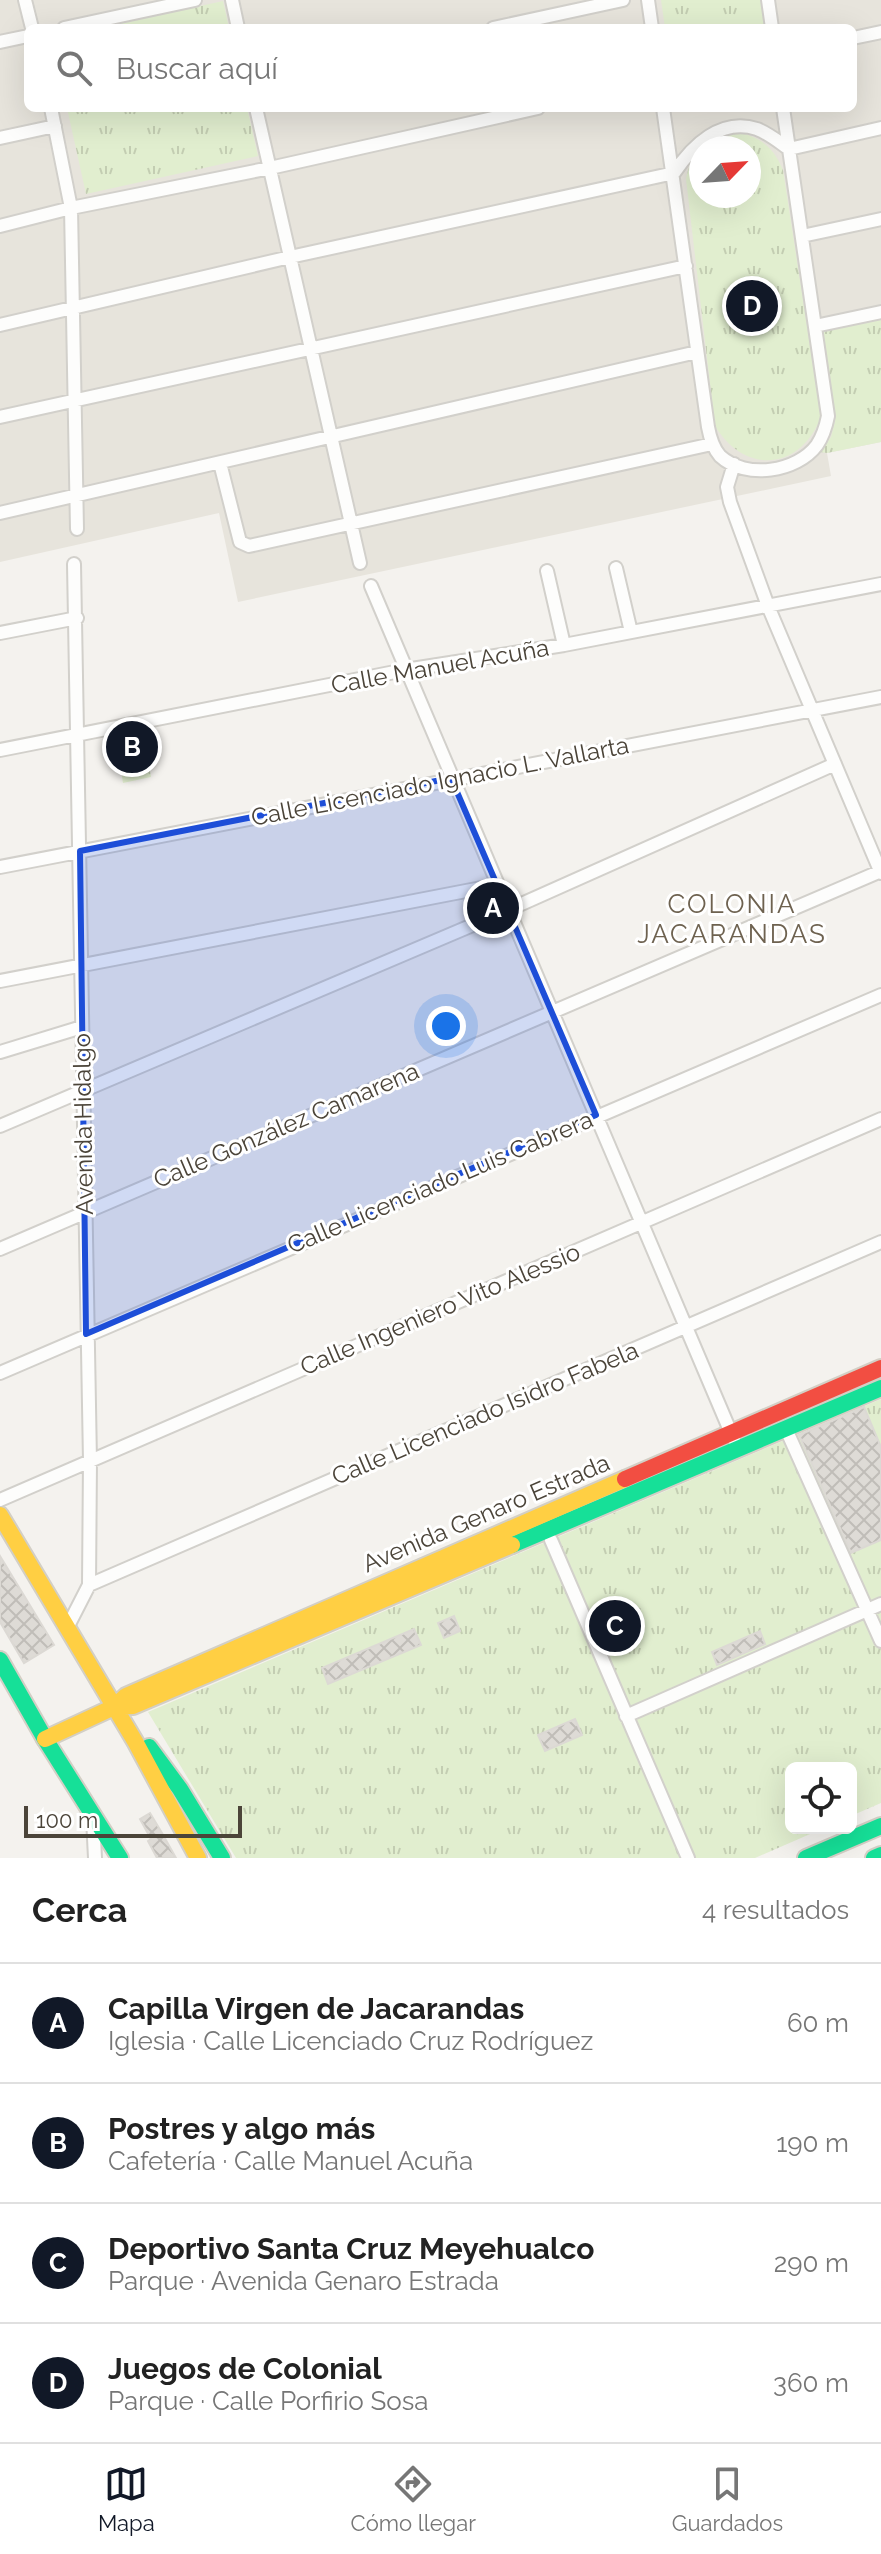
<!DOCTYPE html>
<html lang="es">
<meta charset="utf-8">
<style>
:root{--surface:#fff;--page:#f2f2f2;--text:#222;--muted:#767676;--line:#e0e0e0;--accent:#111827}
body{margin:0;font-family:Raleway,sans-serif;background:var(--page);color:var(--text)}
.controls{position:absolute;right:24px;bottom:24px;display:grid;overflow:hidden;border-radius:12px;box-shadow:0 8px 32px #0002}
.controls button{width:72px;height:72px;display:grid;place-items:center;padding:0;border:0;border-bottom:2px solid var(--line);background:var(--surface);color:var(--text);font:40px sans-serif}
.compass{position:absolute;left:689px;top:136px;width:72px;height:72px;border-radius:50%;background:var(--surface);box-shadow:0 8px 32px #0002;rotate:65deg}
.scale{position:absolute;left:24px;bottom:20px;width:218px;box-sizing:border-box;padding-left:8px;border:4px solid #4b4439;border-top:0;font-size:22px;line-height:28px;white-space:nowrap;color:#4b4439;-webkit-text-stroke:6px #fff;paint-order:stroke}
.you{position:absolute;left:446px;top:1026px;width:28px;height:28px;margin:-20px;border:6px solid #fff;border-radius:50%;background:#1a73e8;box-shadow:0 0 0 12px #1a73e833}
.badge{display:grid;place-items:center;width:52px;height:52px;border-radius:50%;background:var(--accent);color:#fff;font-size:26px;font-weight:700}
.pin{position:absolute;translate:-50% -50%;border:4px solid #fff;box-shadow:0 2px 8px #0006}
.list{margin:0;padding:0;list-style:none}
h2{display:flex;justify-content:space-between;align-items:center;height:104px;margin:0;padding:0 32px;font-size:34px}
h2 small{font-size:26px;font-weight:400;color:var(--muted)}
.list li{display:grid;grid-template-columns:52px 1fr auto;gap:24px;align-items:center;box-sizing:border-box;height:120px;padding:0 32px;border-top:2px solid var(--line)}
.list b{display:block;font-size:30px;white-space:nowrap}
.list p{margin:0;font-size:26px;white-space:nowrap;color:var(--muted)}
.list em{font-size:26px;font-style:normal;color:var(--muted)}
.icon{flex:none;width:44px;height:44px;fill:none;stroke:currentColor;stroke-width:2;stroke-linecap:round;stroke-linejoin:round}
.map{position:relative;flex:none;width:881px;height:1858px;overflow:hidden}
.search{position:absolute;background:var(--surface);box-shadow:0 8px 32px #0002;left:24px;right:24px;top:24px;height:88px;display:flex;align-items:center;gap:20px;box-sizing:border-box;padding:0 28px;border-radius:12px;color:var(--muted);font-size:30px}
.sheet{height:584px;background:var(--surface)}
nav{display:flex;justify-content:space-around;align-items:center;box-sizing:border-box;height:112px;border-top:2px solid var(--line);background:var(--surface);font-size:22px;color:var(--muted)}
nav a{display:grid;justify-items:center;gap:4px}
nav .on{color:var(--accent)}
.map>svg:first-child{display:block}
.residential{fill:#e7e4dc;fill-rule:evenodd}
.park{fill:url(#park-tufts);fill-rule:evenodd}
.building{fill:url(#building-cross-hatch);stroke:#dcd9d4;stroke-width:2}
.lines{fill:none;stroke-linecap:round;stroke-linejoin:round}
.street-casing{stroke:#d2d0cb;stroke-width:16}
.fast-casing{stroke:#d3cfc5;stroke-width:20}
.slow-casing{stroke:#d3cfc5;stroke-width:20}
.jam-casing{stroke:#d3cfc5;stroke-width:20}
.street{stroke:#fdfdfc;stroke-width:12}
.fast{stroke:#16e098;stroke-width:16}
.slow{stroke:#ffcf43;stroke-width:16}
.jam{stroke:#f24e42;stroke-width:16}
.marked{fill:#1d4ed8;fill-opacity:0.2;stroke:#1d4ed8;stroke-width:6;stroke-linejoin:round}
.labels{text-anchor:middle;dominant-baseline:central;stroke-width:6;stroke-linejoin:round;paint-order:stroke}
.street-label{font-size:24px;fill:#4b4439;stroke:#fff}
.neighbourhood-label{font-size:26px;letter-spacing:2px;fill:#6e6250;stroke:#fff}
</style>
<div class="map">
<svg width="881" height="1858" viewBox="0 0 881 1858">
<defs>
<pattern id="park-tufts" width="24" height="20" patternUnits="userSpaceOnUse" patternTransform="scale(2)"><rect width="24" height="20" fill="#e1eecf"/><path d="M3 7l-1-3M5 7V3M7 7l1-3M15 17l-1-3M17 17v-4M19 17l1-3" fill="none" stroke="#c3cdb2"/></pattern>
<pattern id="building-cross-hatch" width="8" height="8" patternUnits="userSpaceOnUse" patternTransform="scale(2)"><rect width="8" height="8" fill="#dedbd6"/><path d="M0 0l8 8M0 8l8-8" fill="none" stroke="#c0bdb8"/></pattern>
</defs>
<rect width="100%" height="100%" fill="#f4f2ee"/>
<path class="residential" d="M 0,0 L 881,0 L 881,442 L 827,453 L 831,476 L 238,602 L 219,513 L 0,562 ZM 28,28 L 853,28 L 853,108 L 28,108 ZM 701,148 L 749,148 L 749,196 L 701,196 Z"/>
<path class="park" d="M 661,0 L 761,0 L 765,28 L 665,28 Z
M 223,1 L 229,28 L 101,28 Z
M 67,108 L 247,108 L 258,156 L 86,194 Z
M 738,132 C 762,138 774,148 783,170 L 821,417 C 800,471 745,475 715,426 L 686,179 C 691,152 710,135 738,132 ZM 701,148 L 749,148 L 749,196 L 701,196 Z
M 881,314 L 881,442 L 827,453 L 820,452 L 831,437 L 835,421 L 820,327 Z
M 143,730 L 151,777 L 123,783 L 115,734 Z
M 881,1399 L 881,1803 L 851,1816 L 851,1768 L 791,1768 L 791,1828 L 824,1828 L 755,1858 L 236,1858 L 148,1712 Z"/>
<path class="building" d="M 864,1407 L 881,1447 L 881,1540 L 851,1553 L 799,1435 Z
M 0,1556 L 54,1645 L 24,1663 L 0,1622 Z
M 454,1616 L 460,1631 L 444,1638 L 438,1623 Z
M 414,1629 L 421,1645 L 328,1684 L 322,1668 Z
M 760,1631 L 765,1644 L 717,1665 L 712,1652 Z
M 575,1719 L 582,1735 L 545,1751 L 538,1735 Z
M 150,1813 L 162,1833 L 176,1858 L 157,1858 L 148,1841 L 151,1839 L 140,1819 Z"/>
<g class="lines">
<defs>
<path id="street" d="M 25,0 L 32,28
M 232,0 L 238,28
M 648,0 L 652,28
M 768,0 L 772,28
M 64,28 L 195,0
M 493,28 L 623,0
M 853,38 L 881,32
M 0,42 L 28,36
M 51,108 L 71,208 L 77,529
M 256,108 L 360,563
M 663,108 L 708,427 C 710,438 713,448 720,456 C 746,480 797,472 817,445 C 823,436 826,426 828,416 L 783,108
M 0,138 L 55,126
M 789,149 L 881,128
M 0,226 L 71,208 L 270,168 L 538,108
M 802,236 L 881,219
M 0,325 L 290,257 L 674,173 C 692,146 721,117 757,129 C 768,133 779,142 789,149
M 815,326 L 881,312
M 0,417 L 686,266
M 220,463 L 240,542 L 249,546 L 712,444
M 734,464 L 727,487 L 730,502 L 768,606 L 881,873
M 0,513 L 697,352
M 616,568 L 631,632
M 547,571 L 564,645
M 371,586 L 734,1440
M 0,633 L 77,618
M 0,750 L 405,670 L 564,645 L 881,584
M 0,867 L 881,697
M 0,981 L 497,885
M 0,1052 L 82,1027
M 0,1126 L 508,910 L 835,764
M 0,1249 L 881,871
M 0,1373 L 881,995
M 786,1429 L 881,1641
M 0,1500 L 881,1119
M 551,1540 L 688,1858
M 89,1585 L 881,1242
M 68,1626 L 89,1585 L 90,1461 L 74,564
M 626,1716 L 881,1604
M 93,1818 L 95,1858"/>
<path id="fast" d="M 512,1545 L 881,1388
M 0,1660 L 45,1739 L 120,1858
M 149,1747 L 180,1789 L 222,1858
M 806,1858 L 881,1826
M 874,1858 L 881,1855"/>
<path id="slow" d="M 0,1515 L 136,1743 L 198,1858
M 114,1707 L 133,1706 L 512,1545
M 45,1739 L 114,1707 L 126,1696 L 625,1479"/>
<path id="jam" d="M 625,1479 L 881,1368"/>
</defs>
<use href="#street" class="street-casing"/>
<use href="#fast" class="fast-casing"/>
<use href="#slow" class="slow-casing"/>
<use href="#jam" class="jam-casing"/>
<use href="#street" class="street"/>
<use href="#fast" class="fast"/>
<use href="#slow" class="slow"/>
<use href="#jam" class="jam"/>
</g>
<path class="marked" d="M 451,778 L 596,1115 L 86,1334 L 80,851 Z"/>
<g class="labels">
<g class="street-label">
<text transform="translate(440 666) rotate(-10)">Calle Manuel Acuña</text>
<text transform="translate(440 781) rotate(-11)">Calle Licenciado Ignacio L. Vallarta</text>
<text transform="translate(83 1124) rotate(-91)">Avenida Hidalgo</text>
<text transform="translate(286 1125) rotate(-23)">Calle González Camarena</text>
<text transform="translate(440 1182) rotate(-23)">Calle Licenciado Luis Cabrera</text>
<text transform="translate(440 1309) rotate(-23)">Calle Ingeniero Vito Alessio</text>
<text transform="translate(485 1413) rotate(-23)">Calle Licenciado Isidro Fabela</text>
<text transform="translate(486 1513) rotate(-23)">Avenida Genaro Estrada</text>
</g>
<g class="neighbourhood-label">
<text x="732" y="904">COLONIA<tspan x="732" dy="30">JACARANDAS</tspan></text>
</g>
</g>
</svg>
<div class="controls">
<button><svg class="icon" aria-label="locate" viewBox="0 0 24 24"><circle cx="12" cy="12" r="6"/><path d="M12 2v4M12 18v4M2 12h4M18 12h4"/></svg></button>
</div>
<svg class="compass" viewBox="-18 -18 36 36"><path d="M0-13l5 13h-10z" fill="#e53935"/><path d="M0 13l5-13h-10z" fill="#767676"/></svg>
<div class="scale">100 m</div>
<div class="you"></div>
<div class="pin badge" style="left:493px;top:908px">A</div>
<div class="pin badge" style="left:132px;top:747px">B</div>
<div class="pin badge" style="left:615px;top:1626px">C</div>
<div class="pin badge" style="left:752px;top:306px">D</div>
<div class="search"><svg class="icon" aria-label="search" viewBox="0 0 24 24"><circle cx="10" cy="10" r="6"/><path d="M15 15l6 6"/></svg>Buscar aquí</div>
</div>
<section class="sheet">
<h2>Cerca<small>4 resultados</small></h2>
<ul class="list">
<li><span class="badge">A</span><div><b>Capilla Virgen de Jacarandas</b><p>Iglesia · Calle Licenciado Cruz Rodríguez</p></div><em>60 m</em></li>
<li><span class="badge">B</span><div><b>Postres y algo más</b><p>Cafetería · Calle Manuel Acuña</p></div><em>190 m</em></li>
<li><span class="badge">C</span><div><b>Deportivo Santa Cruz Meyehualco</b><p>Parque · Avenida Genaro Estrada</p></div><em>290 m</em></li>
<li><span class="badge">D</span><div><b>Juegos de Colonial</b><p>Parque · Calle Porfirio Sosa</p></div><em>360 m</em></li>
</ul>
</section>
<nav>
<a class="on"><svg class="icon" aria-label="map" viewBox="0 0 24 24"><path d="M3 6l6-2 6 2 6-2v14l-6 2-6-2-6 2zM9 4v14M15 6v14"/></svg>Mapa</a>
<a><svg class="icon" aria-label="directions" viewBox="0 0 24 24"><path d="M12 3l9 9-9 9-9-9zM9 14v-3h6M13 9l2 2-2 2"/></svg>Cómo llegar</a>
<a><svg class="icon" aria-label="saved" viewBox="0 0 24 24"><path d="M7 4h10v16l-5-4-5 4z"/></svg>Guardados</a>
</nav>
